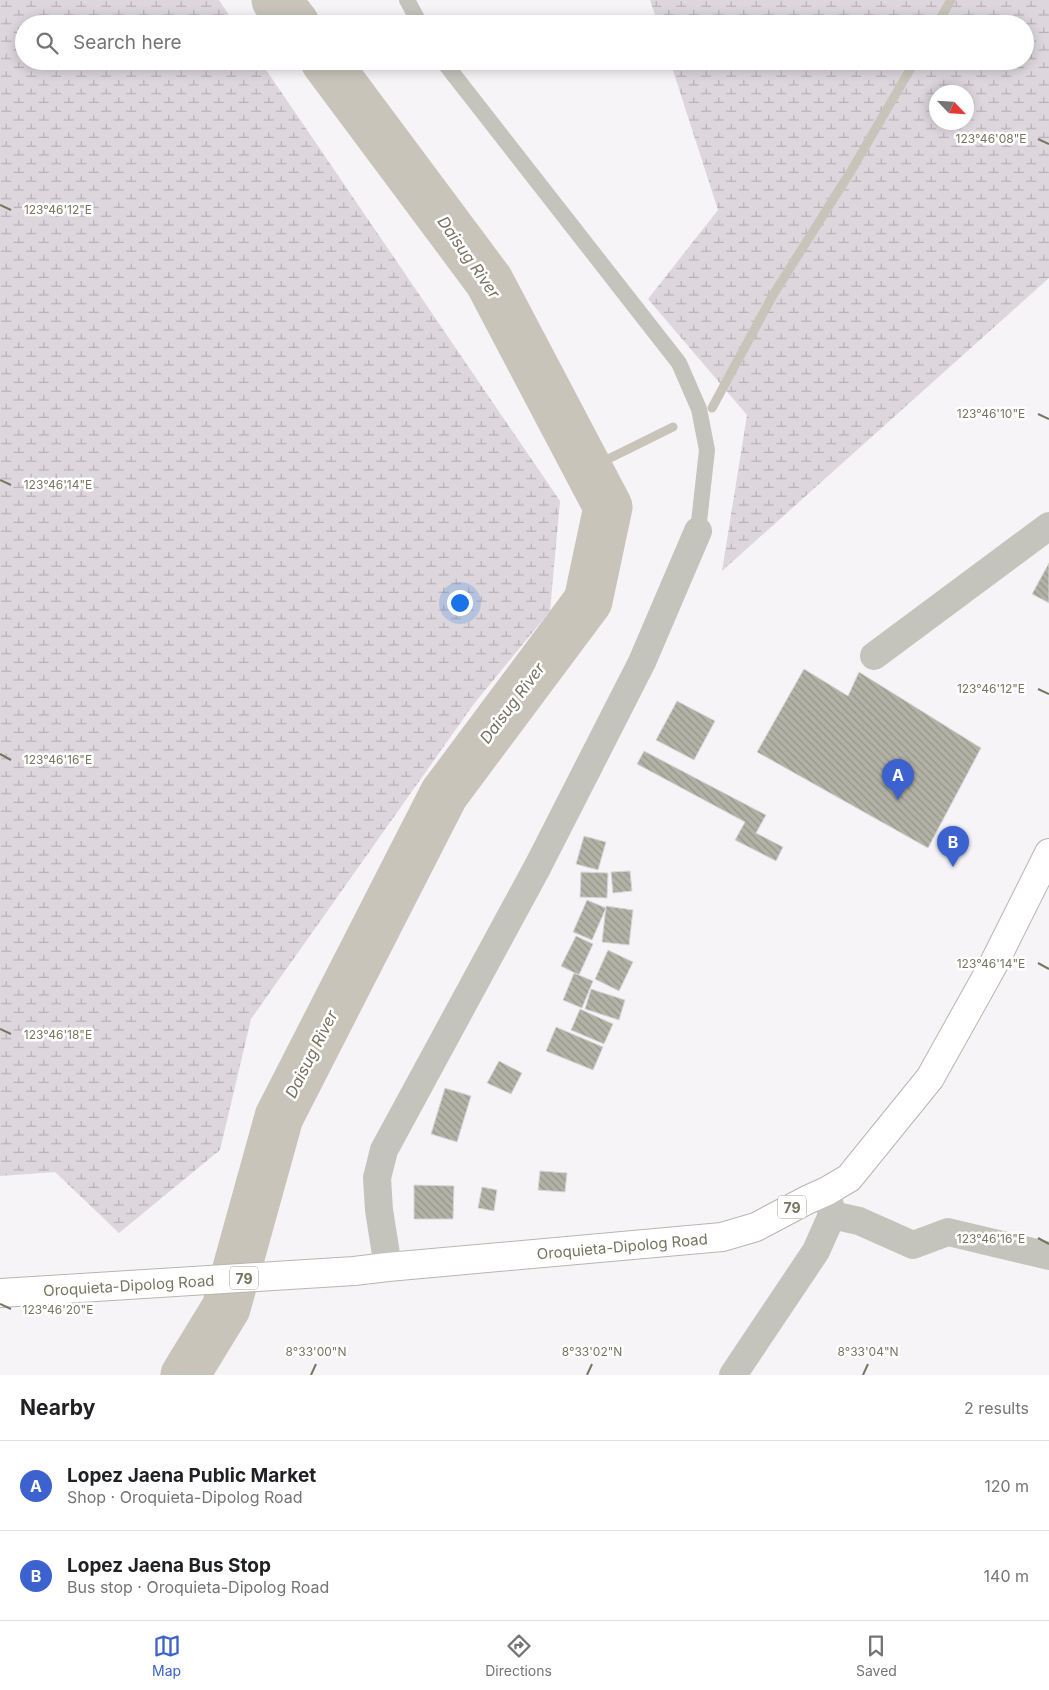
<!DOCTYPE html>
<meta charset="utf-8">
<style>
:root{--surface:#fff;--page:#f6f6f6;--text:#202124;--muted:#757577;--line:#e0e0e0;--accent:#3c62cf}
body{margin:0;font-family:Inter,sans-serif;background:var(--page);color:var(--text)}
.compass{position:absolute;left:929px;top:85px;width:45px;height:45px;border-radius:50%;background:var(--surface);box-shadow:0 2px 12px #0003;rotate:115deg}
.you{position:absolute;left:459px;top:602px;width:18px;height:18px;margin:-12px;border:4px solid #fff;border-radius:50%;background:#1a73e8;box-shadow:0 0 0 8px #1a73e833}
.badge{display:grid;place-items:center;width:32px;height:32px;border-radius:50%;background:var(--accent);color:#fff;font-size:16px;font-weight:700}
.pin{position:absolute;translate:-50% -41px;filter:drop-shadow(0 1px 2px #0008)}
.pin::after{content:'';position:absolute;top:26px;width:18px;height:15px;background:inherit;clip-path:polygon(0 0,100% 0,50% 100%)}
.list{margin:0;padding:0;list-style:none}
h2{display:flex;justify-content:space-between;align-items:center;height:65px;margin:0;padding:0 20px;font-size:21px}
h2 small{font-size:16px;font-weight:400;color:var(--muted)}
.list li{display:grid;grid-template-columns:32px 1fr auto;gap:15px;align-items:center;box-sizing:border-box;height:90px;padding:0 20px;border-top:1px solid var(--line)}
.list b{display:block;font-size:19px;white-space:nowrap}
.list p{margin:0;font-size:16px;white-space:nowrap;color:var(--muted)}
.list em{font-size:16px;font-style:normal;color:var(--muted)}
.icon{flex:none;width:28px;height:28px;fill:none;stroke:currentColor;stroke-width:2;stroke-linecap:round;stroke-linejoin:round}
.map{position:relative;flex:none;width:1049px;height:1375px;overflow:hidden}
.search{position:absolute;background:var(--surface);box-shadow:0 2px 12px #0003;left:15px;right:15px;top:15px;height:55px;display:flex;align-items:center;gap:12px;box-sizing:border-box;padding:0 18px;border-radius:28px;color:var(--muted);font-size:19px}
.sheet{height:245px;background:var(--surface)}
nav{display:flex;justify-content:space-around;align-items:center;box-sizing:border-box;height:70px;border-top:1px solid var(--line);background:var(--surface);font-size:14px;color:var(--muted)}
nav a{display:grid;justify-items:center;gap:2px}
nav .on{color:var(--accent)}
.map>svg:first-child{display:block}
.wetland{fill:url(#wetland-marsh);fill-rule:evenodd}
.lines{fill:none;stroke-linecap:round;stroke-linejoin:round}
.stream{stroke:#c8c4ba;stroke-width:9}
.river{stroke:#c8c4ba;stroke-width:49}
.building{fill:url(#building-back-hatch);stroke:#d8d7d8}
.trunk-casing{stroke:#b7b7b0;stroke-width:30}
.service{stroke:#c4c4bc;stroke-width:16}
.minor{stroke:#c4c4bc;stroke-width:28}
.trunk{stroke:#fff;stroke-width:28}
.ticks{fill:none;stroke:#777660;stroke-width:2}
.labels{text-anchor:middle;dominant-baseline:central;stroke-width:5;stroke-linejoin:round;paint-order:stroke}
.shield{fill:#fff;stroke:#a09f90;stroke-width:1}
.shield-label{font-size:14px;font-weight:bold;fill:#777660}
.street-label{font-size:15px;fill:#777660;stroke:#fff}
.water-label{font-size:16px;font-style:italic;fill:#777260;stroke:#fff}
.ticks-label{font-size:12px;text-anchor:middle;fill:#777660;stroke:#fff;stroke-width:5;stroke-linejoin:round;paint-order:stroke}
</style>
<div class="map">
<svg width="1049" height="1375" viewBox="0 0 1049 1375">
<defs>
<pattern id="wetland-marsh" width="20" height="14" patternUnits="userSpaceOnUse" patternTransform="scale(1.25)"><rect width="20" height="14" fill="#ddd6dd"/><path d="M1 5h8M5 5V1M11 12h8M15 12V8" fill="none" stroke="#b8b2b7"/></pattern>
<pattern id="building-back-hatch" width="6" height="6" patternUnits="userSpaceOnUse" patternTransform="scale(1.25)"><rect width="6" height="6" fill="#b3b2a6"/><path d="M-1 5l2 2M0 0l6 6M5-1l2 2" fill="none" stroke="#96958b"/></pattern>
</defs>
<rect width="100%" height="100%" fill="#f6f4f7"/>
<path class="wetland" d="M 0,0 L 219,0 L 235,24 L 24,24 L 24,61 L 260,61 L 560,501 L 550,611 L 473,705 L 251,1019 L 220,1150 L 119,1233 L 55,1172 L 0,1176 Z
M 650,0 L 1049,0 L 1049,278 L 722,571 L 747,415 L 648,299 L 718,210 L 670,61 L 1025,61 L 1025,24 L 658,24 ZM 936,92 L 966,92 L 966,122 L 936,122 Z"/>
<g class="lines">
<path class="stream" d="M 937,24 L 951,0
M 712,408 L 773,295 L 851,171 L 915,61
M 588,469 L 673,427"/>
<path class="river" d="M 276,0 L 295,24
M 185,1375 L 226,1308 L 279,1117 L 444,794 L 588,601 L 608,507 L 489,281 L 325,61"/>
</g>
<path class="building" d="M 1049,563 L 1049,603 L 1032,594 Z
M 804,669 L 848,696 L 859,672 L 981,748 L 928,848 L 757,752 Z
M 677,701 L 715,721 L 694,760 L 656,740 Z
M 644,751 L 766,815 L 756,833 L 783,847 L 776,861 L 735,840 L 745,822 L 637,764 Z
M 584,836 L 606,842 L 598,870 L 576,864 Z
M 630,871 L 632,891 L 613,893 L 611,872 Z
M 581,872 L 608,873 L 607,898 L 580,897 Z
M 587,900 L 606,908 L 592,940 L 573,932 Z
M 606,906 L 633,910 L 629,945 L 602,942 Z
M 576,936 L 593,944 L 579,975 L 561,966 Z
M 608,950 L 633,962 L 619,991 L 595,979 Z
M 574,973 L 593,981 L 582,1008 L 563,1000 Z
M 591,989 L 625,1000 L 619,1020 L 585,1009 Z
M 580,1009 L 613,1024 L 604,1044 L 571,1030 Z
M 556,1027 L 603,1047 L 593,1070 L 546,1051 Z
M 499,1061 L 522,1073 L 511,1094 L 487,1083 Z
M 445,1088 L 471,1096 L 457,1142 L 431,1134 Z
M 540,1171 L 567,1173 L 565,1192 L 538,1190 Z
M 414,1185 L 454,1186 L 453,1219 L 414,1219 Z
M 482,1187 L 497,1190 L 494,1211 L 478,1208 Z"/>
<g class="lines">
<defs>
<g id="trunk">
<path id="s1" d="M 0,1293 L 354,1271 L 388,1267 L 722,1237 L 756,1227 L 807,1200 L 827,1191 L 849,1178 L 930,1078 L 992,967 L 1049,853"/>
</g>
</defs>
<use href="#trunk" class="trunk-casing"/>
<path class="service" d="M 407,0 L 420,24
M 443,61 L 679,363 L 699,409 L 707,450 L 698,531"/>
<path class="minor" d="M 874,656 L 1049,526
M 832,1215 L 859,1221 L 913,1245 L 948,1232 L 1049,1256
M 388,1267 L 379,1210 L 377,1178 L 384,1150 L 538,866 L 642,662 L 698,531
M 733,1375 L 816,1251 L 832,1215 L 828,1197"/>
<use href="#trunk" class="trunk"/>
</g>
<path class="ticks" d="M 1038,139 L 1049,144M 0,205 L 11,210M 1038,414 L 1049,419M 0,480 L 11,485M 1038,689 L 1049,694M 0,754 L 11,760M 1038,963 L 1049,969M 0,1029 L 11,1034M 1038,1238 L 1049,1244M 0,1304 L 11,1309M 311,1375 L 316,1364M 587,1375 L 592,1364M 863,1375 L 868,1364"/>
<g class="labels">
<g class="shield">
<rect x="778" y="1195.5" width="28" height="23" rx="4"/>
<rect x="230" y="1266.5" width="28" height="23" rx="4"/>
</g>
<g class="shield-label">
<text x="792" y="1207">79</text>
<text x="244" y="1278">79</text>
</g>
<g class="street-label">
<text stroke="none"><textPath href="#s1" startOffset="624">Oroquieta-Dipolog Road</textPath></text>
<text stroke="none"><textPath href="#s1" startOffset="129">Oroquieta-Dipolog Road</textPath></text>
</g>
<g class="water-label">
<text transform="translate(469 257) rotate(55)">Daisug River</text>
<text transform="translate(512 703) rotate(-53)">Daisug River</text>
<text transform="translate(311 1054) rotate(-63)">Daisug River</text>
</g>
</g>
<g class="ticks-label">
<text x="991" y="143">123°46'08"E</text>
<text x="58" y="214">123°46'12"E</text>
<text x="991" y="418">123°46'10"E</text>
<text x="58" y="489">123°46'14"E</text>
<text x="991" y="693">123°46'12"E</text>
<text x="58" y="764">123°46'16"E</text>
<text x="991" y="968">123°46'14"E</text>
<text x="58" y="1039">123°46'18"E</text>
<text x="991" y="1243">123°46'16"E</text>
<text x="58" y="1314">123°46'20"E</text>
<text x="316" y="1356">8°33'00"N</text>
<text x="592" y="1356">8°33'02"N</text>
<text x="868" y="1356">8°33'04"N</text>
</g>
</svg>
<svg class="compass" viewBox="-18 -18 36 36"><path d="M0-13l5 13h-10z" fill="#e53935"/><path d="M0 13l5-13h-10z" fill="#757577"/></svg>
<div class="you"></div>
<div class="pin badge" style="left:898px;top:800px">A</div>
<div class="pin badge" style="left:953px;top:867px">B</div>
<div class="search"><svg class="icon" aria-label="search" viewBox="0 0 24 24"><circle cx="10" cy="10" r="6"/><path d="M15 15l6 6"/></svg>Search here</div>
</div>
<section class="sheet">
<h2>Nearby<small>2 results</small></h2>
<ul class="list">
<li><span class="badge">A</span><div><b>Lopez Jaena Public Market</b><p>Shop · Oroquieta-Dipolog Road</p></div><em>120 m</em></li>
<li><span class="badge">B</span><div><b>Lopez Jaena Bus Stop</b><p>Bus stop · Oroquieta-Dipolog Road</p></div><em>140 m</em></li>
</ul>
</section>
<nav>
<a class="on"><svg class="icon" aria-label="map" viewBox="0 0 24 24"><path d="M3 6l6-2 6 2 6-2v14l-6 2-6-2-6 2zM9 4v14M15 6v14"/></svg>Map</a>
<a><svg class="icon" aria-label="directions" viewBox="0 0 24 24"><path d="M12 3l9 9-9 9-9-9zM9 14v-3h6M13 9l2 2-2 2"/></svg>Directions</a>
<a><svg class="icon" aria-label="saved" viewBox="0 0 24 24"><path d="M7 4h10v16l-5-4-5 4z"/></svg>Saved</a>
</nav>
